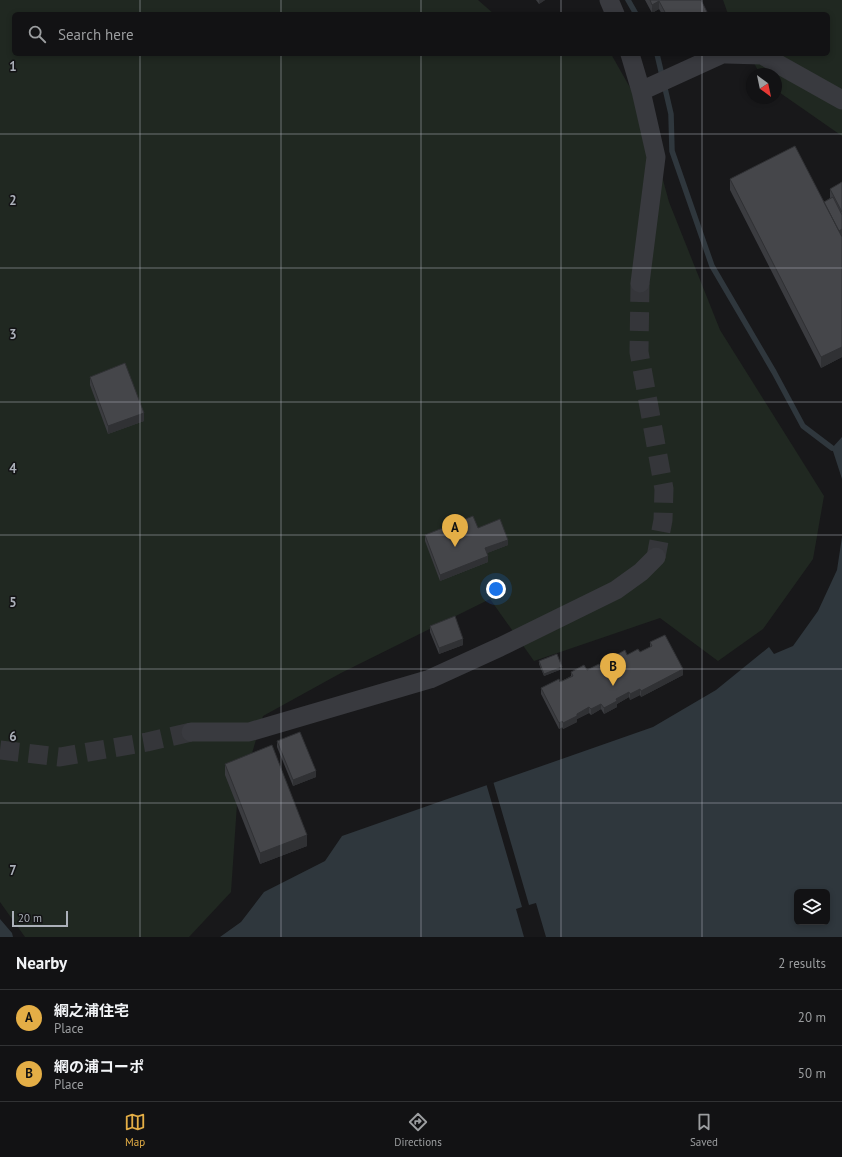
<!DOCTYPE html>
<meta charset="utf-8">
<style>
:root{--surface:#121214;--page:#1b1b1d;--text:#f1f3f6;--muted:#9c9ea0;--line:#313234;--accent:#e4ae46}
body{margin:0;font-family:"PT Sans","Noto Sans JP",sans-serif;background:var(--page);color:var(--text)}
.controls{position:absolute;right:12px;bottom:12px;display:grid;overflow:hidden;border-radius:6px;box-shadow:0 2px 6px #0003}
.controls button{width:36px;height:36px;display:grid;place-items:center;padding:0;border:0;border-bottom:1px solid var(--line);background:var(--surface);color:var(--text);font:20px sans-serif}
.compass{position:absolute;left:746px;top:68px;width:36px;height:36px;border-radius:50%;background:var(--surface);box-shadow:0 2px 6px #0003;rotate:147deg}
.scale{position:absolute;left:12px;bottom:10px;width:56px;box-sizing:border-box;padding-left:4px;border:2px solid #abb0b9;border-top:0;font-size:11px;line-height:14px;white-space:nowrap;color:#abb0b9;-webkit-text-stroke:3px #131315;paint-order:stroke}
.you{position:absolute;left:496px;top:589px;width:14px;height:14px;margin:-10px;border:3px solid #fff;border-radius:50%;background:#1a73e8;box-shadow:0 0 0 6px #1a73e833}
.badge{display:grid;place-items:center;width:26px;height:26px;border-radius:50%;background:var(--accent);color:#111;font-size:13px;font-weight:700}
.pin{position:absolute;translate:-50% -33px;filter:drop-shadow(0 1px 2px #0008)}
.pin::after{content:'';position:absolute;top:21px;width:14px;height:12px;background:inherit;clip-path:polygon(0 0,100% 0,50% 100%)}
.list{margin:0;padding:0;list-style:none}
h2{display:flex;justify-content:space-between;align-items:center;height:52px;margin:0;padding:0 16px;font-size:17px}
h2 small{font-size:13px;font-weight:400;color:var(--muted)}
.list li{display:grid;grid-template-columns:26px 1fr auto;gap:12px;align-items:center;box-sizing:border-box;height:56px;padding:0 16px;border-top:1px solid var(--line)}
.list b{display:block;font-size:15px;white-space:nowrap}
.list p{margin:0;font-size:13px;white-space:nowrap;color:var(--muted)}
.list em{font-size:13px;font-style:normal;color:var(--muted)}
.icon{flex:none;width:22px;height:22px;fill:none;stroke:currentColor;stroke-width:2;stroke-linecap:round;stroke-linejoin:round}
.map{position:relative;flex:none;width:842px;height:937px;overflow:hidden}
.search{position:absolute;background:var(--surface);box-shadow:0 2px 6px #0003;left:12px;right:12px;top:12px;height:44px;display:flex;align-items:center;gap:10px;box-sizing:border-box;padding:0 14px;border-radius:6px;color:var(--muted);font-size:15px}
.sheet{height:164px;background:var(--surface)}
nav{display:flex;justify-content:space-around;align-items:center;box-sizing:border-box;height:56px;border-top:1px solid var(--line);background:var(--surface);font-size:11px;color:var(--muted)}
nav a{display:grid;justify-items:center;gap:2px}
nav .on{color:var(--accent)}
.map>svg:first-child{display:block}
.green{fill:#202821}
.water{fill:#2f373d;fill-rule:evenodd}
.pier{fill:#18181a}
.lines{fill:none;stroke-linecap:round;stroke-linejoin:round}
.stream{stroke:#2f373d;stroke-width:5.5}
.minor-tunnel{stroke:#35363a;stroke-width:19;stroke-dasharray:19 10;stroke-linecap:butt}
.minor{stroke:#393a3f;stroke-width:19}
.wall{fill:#3b3c40}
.shaded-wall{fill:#303134}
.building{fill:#45464a;stroke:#303134}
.grid{fill:none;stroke:#abb0b9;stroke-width:1;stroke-opacity:0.55}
.grid-label{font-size:13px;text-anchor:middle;font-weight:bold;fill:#abb0b9;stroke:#131315;stroke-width:3;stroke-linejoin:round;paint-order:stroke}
</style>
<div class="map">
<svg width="842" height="937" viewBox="0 0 842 937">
<rect width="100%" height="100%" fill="#18181a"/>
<path class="green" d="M 0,0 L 478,0 L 494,14 L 14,14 L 14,54 L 611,54 L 645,114 L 669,202 L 720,330 L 824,496 L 813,559 L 763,629 L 718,661 L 660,618 L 534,661 L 490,599 L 341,673 L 263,716 L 237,804 L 231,892 L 189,937 L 25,937 L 0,902 Z
M 723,0 L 842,0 L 842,136 L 776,90 L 776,74 L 760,74 L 749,54 L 828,54 L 828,14 L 728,14 Z"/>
<path class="water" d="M 842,437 L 842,479 L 832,448 Z
M 842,537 L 842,937 L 220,937 L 241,922 L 264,892 L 325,861 L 342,836 L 653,727 L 716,690 L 769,647 L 774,654 L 793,646 L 818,611 L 837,570 ZM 797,892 L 827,892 L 827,922 L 797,922 Z
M 0,919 L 12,933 L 13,937 L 0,937 Z"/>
<path class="pier" d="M 493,781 L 529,905 L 536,903 L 546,937 L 524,937 L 516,909 L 522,907 L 486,783 Z"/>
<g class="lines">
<path class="stream" d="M 628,0 L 636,14
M 657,54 L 671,114 L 672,151 L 712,266 L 774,372 L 803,426 L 832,448"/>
<path class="minor-tunnel" d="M 640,283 L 639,352 L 664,489 L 663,520 L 656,557
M 0,750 L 60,757 L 147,742 L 191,732"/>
<path class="minor" d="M 609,0 L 615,14
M 630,54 L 641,91 L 656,157 L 640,283
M 726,54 L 762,55 L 842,100
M 641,91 L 722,54
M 191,732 L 249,732 L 430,679 L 500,647 L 616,590 L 641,572 L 656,557"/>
</g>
<path class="wall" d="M 536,0 L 545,0 L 539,4 Z
M 645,0 L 701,0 L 707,14 L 662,14 L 659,9 L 652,13 Z
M 730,179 L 824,202 L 830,198 L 830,189 L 842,182 L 842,235 L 841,235 L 842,237 L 842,357 L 821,368 L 730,190 Z
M 90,377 L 144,421 L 108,434 L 90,385 Z
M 478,528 L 508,545 L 487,553 L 488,562 L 440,581 L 425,541 L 425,535 Z
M 430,626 L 463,645 L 439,654 L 430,632 Z
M 650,642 L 683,675 L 641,697 L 640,695 L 630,700 L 629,697 L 617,704 L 617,707 L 604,714 L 601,709 L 591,715 L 589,713 L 577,719 L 577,722 L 563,729 L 562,727 L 559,729 L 541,694 L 541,688 L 560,682 L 571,676 L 571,672 L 587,670 L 601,667 L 611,662 L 611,658 L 640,652 L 650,647 Z
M 539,661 L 562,669 L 544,676 L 539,664 Z
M 277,741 L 316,777 L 293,786 L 277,747 Z
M 225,764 L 307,846 L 260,864 L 225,775 Z"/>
<path class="shaded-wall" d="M 539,0 L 545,0 L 539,4 Z
M 659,1 L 659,9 L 652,13 L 652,5 Z
M 842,229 L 842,235 L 837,238 L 837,232 Z
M 842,347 L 842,357 L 821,368 L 821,357 Z
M 144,413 L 144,421 L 108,434 L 108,426 Z
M 508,540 L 508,545 L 485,554 L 485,548 Z
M 488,556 L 488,562 L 440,581 L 440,575 Z
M 463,639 L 463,645 L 439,654 L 439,648 Z
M 562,667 L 562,669 L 544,676 L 544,674 Z
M 683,669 L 683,675 L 641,697 L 641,691 Z
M 640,689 L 640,695 L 630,700 L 630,694 Z
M 629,692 L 629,697 L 617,704 L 617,707 L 604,714 L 604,708 L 616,699 Z
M 601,704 L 601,709 L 591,715 L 591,709 Z
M 589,707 L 589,713 L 577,719 L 577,722 L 563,729 L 563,723 L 577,714 Z
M 562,721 L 562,727 L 559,729 L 559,723 Z
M 316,771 L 316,777 L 293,786 L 293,780 Z
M 307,835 L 307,846 L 260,864 L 260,853 Z"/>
<path class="building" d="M 650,0 L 701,0 L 707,12 L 704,14 L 666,14 L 659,1 L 652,5 Z
M 795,146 L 842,237 L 842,347 L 821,357 L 730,179 Z
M 842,182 L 842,212 L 830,189 Z
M 833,197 L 842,215 L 842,229 L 839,231 L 824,202 Z
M 125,363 L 144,413 L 108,426 L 90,377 Z
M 473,516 L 478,528 L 500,519 L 508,540 L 485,548 L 488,556 L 440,575 L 425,535 Z
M 455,616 L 463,639 L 439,648 L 430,626 Z
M 665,635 L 683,669 L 641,691 L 640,689 L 630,694 L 629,692 L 616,699 L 617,701 L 604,708 L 601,704 L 591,709 L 589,707 L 577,714 L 577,716 L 563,723 L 562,721 L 559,723 L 541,688 L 559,679 L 560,682 L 573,676 L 571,672 L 584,665 L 587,670 L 599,664 L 601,667 L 613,661 L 611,658 L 625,650 L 627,655 L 638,649 L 640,652 L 652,646 L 650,642 Z
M 557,654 L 562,667 L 544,674 L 539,661 Z
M 300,732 L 316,771 L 293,780 L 277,741 Z
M 272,745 L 307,835 L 260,853 L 225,764 Z"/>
<path class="grid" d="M 140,0 L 140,14M 281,0 L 281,14M 421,0 L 421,14M 561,0 L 561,14M 702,0 L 702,14M 140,54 L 140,937M 281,54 L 281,937M 421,54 L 421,937M 561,54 L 561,937M 702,54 L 702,937M 0,134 L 842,134M 0,268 L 842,268M 0,402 L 842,402M 0,535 L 842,535M 0,669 L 842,669M 0,803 L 842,803"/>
<g class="grid-label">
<text x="13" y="71">1</text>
<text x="13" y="205">2</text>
<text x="13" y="339">3</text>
<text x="13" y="473">4</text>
<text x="13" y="607">5</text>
<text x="13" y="741">6</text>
<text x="13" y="875">7</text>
</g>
</svg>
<div class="controls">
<button><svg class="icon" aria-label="layers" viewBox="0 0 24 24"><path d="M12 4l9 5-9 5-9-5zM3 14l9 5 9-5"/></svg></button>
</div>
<svg class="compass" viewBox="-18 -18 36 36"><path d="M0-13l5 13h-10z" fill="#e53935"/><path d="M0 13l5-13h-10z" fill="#9c9ea0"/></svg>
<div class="scale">20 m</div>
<div class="you"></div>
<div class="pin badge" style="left:455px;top:547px">A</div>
<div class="pin badge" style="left:613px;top:686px">B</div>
<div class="search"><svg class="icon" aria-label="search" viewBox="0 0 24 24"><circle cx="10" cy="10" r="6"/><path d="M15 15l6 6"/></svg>Search here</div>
</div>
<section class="sheet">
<h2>Nearby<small>2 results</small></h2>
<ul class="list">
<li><span class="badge">A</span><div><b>網之浦住宅</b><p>Place</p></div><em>20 m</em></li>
<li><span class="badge">B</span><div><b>網の浦コーポ</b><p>Place</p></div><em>50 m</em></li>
</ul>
</section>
<nav>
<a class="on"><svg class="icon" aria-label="map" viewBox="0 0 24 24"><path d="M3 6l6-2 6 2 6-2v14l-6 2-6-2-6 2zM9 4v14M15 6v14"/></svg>Map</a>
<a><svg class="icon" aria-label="directions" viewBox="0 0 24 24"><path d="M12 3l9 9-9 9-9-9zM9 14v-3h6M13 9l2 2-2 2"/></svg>Directions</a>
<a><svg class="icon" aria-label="saved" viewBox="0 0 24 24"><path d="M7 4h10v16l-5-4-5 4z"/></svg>Saved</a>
</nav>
